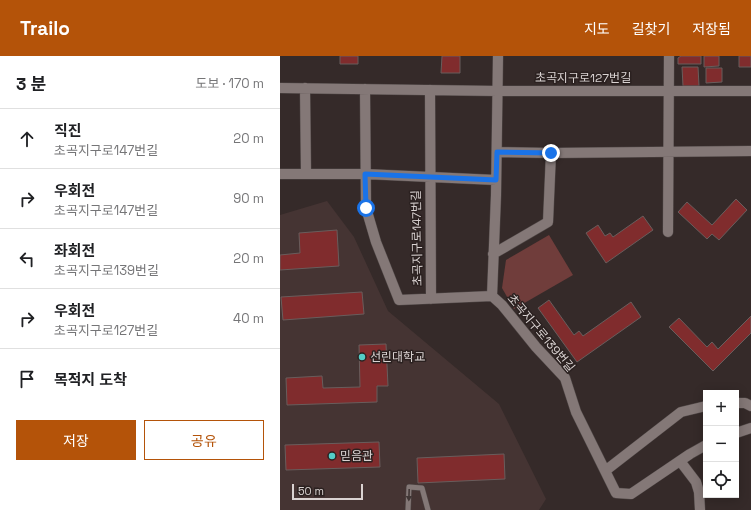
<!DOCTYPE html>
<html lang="ko">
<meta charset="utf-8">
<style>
:root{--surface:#fff;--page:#f2f2f2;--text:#202124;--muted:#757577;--line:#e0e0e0;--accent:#b45309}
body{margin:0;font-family:"Space Grotesk","Noto Sans KR",sans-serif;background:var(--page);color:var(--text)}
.controls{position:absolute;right:12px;bottom:12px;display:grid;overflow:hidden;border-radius:0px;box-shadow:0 2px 10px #0003}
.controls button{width:36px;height:36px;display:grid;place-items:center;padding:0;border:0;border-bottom:1px solid var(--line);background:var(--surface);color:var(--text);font:20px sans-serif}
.scale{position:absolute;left:12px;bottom:10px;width:71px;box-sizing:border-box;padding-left:4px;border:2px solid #dad3d2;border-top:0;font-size:11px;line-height:14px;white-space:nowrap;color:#dad3d2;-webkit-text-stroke:3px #2b2120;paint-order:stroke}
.stop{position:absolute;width:12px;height:12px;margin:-9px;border:3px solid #1a73e8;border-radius:50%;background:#fff}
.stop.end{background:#1a73e8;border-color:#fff;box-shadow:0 1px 4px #0008}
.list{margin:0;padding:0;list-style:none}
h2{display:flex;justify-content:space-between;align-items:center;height:52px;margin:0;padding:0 16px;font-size:17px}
h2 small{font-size:13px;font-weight:400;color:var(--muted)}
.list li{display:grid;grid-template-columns:26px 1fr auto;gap:12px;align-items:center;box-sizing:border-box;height:60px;padding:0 16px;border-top:1px solid var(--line)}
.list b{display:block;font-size:15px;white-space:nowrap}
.list p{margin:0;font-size:13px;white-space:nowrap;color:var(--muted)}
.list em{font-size:13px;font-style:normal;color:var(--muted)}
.actions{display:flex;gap:8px;padding:12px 16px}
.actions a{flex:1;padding:9px 0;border:1px solid var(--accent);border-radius:0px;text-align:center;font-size:14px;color:var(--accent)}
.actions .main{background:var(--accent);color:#fff}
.icon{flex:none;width:22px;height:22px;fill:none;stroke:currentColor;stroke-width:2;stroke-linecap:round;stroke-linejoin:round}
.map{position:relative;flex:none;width:471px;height:454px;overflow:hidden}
header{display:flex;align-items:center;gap:24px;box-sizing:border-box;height:56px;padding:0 20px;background:var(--accent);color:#fff}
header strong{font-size:19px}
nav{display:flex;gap:22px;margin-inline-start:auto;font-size:14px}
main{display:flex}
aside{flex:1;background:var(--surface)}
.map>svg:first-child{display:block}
.built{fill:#453433}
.green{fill:#703d3b}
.building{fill:#802c2d;stroke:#695d5c}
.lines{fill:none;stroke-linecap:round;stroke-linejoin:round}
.lane-casing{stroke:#514948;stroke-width:6}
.street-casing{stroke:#514948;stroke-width:11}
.lane{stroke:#847877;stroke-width:5}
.street{stroke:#847877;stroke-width:10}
.oneway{fill:#413736}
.route{stroke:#1a73e8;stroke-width:5}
.poi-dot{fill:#54cdc7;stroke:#2b2120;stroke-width:1.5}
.labels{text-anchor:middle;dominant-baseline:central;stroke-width:3;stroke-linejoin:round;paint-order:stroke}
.street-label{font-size:12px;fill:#dad3d2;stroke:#2b2120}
.poi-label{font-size:12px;fill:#dad3d2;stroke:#2b2120;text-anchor:start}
</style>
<header>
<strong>Trailo</strong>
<nav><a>지도</a><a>길찾기</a><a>저장됨</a></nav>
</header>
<main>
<aside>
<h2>3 분<small>도보 · 170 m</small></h2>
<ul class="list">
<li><svg class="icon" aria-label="ahead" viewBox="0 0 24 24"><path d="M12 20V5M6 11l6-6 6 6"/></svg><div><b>직진</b><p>초곡지구로147번길</p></div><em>20 m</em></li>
<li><svg class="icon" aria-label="right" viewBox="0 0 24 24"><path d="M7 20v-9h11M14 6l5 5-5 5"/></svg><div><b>우회전</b><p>초곡지구로147번길</p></div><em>90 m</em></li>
<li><svg class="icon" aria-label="left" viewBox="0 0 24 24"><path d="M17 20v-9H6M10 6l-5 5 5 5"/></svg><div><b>좌회전</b><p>초곡지구로139번길</p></div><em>20 m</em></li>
<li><svg class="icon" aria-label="right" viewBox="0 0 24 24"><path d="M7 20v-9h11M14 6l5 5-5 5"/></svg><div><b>우회전</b><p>초곡지구로127번길</p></div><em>40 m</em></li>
<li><svg class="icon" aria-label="arrive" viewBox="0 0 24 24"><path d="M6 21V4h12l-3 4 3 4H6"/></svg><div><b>목적지 도착</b></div></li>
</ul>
<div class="actions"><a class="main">저장</a><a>공유</a></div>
</aside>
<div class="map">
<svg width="471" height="454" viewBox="0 0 471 454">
<rect width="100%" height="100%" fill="#352a29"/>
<path class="built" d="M 47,145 L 74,181 L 108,255 L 219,348 L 266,443 L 259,454 L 0,454 L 0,159 Z"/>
<path class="green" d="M 269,179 L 293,219 L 234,253 L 222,232 L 226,204 Z"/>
<path class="building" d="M 60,0 L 78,0 L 78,8 L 60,8 Z
M 162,0 L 180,0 L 180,17 L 161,17 Z
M 401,0 L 421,0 L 421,8 L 398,8 L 398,2 Z
M 424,0 L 439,0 L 439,10 L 424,11 Z
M 459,0 L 471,0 L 471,11 L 459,11 Z
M 402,11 L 418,11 L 419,30 L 403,30 Z
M 426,12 L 442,12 L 442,26 L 426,27 Z
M 456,143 L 467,154 L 439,184 L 432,178 L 427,183 L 398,156 L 407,146 L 432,169 Z
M 363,160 L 373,174 L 326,207 L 306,177 L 318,169 L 325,180 L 330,177 L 333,181 Z
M 57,174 L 59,210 L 0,214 L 0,199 L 20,197 L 19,177 Z
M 82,236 L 84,258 L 3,264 L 1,241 Z
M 269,244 L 294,279 L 299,275 L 303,280 L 351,246 L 361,261 L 297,306 L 258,252 Z
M 471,260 L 471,277 L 433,315 L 389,271 L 399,262 L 427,291 L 432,286 L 438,293 Z
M 106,288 L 108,330 L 97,330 L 97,346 L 7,349 L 6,322 L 42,320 L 43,332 L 80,331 L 79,289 Z
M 99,386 L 100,411 L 6,414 L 5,389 Z
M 224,398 L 225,423 L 138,427 L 137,402 Z"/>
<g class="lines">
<defs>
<path id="lane" d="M 128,454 L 129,431 L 142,432 L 148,454"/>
<path id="street" d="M 218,0 L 216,139 L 212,240 L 222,249 L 256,291 L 285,322 L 296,356 L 336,437 L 351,438 L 410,398 L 426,389
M 0,32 L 218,35 L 471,35
M 25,32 L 26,118
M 85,33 L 86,152 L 96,186 L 119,244 L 212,240
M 150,34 L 151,243
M 217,96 L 271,97 L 471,95
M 0,118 L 85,118 L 216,124
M 388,176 L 389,0
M 213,198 L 268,166 L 271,97
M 456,347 L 465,347 L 471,350
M 456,377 L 471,372
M 400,405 L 416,426 L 419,436 L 420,454
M 325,415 L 401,356 L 426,350"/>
</defs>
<use href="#lane" class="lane-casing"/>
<use href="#street" class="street-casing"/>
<use href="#lane" class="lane"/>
<use href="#street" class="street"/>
</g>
<defs><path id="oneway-solid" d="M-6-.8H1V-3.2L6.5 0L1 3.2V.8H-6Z"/></defs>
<use class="oneway" href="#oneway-solid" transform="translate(129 439) rotate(92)"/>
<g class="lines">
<path class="route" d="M 86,152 L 85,118 L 216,124 L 217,96 L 271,97"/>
</g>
<g class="poi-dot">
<circle cx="82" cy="301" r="4"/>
<circle cx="52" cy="400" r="4"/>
</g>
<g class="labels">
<g class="street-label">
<text x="303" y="22">초곡지구로127번길</text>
<text transform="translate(137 182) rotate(-91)">초곡지구로147번길</text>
<text transform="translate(261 277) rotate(50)">초곡지구로139번길</text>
</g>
<g class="poi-label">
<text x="90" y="301">선린대학교</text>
<text x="60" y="400">믿음관</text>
</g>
</g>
</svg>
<div class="controls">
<button>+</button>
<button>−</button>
<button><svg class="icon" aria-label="locate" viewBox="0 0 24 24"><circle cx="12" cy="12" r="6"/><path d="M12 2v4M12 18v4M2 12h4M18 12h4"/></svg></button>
</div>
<div class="scale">50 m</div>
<div class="stop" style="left:86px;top:152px"></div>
<div class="stop end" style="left:271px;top:97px"></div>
</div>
</main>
